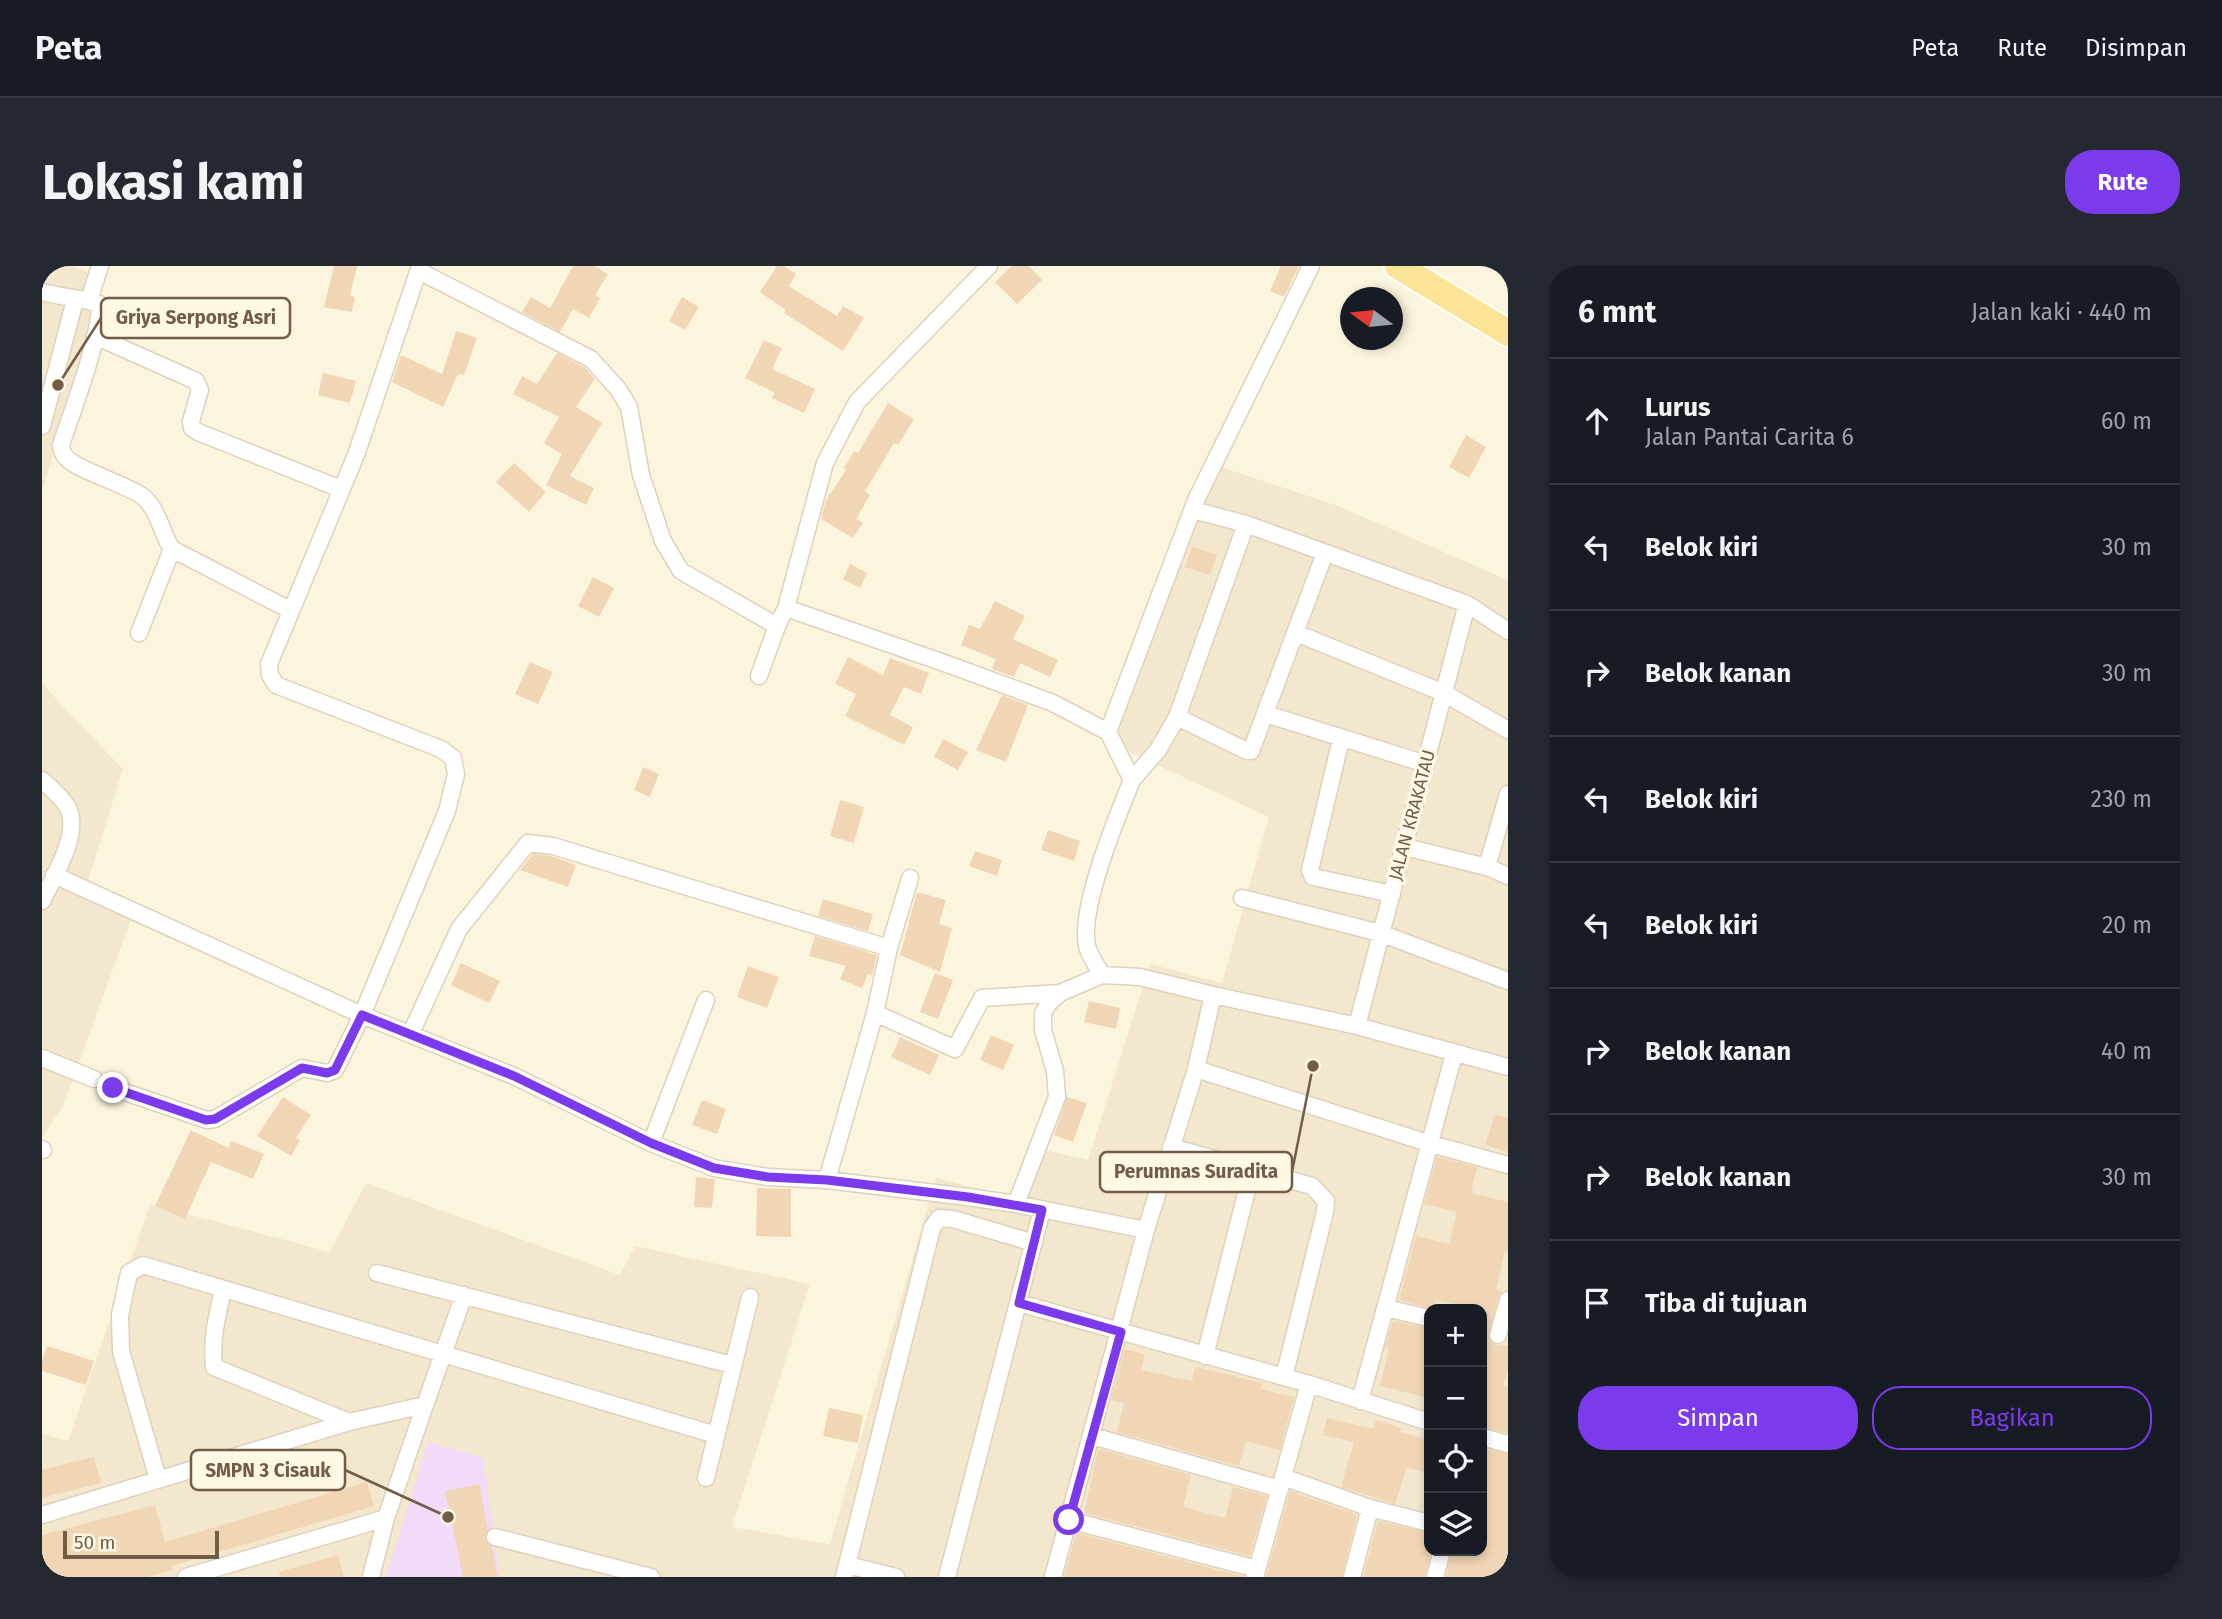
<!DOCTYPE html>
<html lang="id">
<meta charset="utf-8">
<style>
:root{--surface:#171b24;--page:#242831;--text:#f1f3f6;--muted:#9ea1a6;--line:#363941;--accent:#7c3aed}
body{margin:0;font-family:"Fira Sans",sans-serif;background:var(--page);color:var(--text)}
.controls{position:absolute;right:21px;bottom:21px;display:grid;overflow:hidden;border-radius:14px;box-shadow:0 4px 10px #0003}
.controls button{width:63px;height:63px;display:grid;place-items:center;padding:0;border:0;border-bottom:2px solid var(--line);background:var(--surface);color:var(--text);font:35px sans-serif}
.compass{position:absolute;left:1298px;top:21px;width:63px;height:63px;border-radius:50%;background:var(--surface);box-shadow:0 4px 10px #0003;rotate:285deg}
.scale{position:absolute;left:21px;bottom:18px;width:156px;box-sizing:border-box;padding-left:7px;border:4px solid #715c47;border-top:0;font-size:19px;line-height:24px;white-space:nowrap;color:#715c47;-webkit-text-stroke:5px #fff8e4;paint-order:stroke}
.stop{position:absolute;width:21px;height:21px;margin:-16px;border:5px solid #7c3aed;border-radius:50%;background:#fff}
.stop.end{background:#7c3aed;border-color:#fff;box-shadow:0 2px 7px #0008}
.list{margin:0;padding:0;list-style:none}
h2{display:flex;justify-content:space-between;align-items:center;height:91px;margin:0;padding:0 28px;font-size:30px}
h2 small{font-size:23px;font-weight:400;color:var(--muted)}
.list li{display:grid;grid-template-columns:46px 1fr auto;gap:21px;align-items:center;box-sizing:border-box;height:126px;padding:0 28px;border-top:2px solid var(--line)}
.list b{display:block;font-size:26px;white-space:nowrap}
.list p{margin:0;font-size:23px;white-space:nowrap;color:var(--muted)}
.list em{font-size:23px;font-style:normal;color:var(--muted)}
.actions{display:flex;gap:14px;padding:21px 28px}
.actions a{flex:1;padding:16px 0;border:2px solid var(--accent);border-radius:28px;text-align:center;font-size:24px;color:var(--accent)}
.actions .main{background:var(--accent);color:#fff}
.icon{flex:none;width:38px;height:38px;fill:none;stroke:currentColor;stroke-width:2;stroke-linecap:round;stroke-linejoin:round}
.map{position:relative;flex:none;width:1466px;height:1311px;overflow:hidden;border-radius:28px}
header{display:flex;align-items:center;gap:42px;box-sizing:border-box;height:98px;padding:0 35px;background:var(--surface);border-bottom:2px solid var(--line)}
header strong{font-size:33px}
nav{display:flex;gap:38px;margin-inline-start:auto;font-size:24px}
.intro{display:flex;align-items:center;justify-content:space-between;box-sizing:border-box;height:168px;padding:0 42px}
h1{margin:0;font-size:49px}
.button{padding:18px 32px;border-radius:28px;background:var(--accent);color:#fff;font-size:24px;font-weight:700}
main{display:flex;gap:42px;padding:0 42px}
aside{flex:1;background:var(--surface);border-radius:28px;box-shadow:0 4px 10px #0003}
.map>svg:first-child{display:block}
.residential{fill:#f3e7cd;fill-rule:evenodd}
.education{fill:#f1dbf8}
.building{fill:#f1d6b6}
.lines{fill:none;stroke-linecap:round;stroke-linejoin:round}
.street-casing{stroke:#dfd1bb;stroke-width:19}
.primary-casing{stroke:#fff;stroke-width:30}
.street{stroke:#fff;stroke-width:16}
.primary{stroke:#fbe496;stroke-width:26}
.route{stroke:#7c3aed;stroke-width:9}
.labels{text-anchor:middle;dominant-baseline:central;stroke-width:7;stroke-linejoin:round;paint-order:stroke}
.street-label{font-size:18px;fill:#715c47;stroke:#fff8e4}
.leader{fill:none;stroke:#715c47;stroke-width:2.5}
.callout-dot{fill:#715c47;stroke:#fff8e4;stroke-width:2.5}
.callout{fill:#fff8e4;stroke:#715c47;stroke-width:2.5}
.callout-label{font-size:19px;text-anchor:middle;font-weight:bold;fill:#715c47}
</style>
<header>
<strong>Peta</strong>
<nav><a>Peta</a><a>Rute</a><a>Disimpan</a></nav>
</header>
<div class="intro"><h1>Lokasi kami</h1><a class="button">Rute</a></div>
<main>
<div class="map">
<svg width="1466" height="1311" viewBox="0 0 1466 1311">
<rect width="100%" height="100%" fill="#fcf5de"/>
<path class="residential" d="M 0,0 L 31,0 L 62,11 L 0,227 Z
M 1170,198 L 1296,240 L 1466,314 L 1466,1311 L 0,1311 L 0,1168 L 26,1175 L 108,938 L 288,986 L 324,917 L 578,1009 L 593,980 L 768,1018 L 690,1261 L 788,1278 L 894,912 L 981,934 L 1003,884 L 1046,894 L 1108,698 L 1180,717 L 1227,551 L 1068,477 ZM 1387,1043 L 1440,1043 L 1440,1285 L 1387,1285 Z
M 0,416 L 23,443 L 81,503 L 45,618 L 95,637 L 22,838 L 0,872 Z"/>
<path class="education" d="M 386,1176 L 441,1192 L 458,1311 L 344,1311 Z"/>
<path class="building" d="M 292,0 L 315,0 L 308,30 L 313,31 L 310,46 L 282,41 Z
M 531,0 L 552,0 L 566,8 L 553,29 L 558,32 L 547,52 L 531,43 L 518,66 L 480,46 L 489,31 L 508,42 Z
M 735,0 L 742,0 L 754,8 L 747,20 L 795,50 L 801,40 L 822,52 L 801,85 L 742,47 L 744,44 L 718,26 Z
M 970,0 L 987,0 L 1000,14 L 975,38 L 953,16 Z
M 1239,0 L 1257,0 L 1242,31 L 1228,25 Z
M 640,31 L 657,41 L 643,64 L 627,55 Z
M 414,65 L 435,72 L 422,109 L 416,108 L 401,141 L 350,116 L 359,89 L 400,108 Z
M 722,74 L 740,82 L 730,103 L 773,123 L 762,147 L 730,132 L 733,127 L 703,112 Z
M 515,87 L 542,101 L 553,113 L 534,141 L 560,157 L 528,210 L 552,222 L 544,239 L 504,219 L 520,188 L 502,177 L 517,151 L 471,128 L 480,110 L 495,118 Z
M 281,107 L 314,115 L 308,137 L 276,129 Z
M 846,137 L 872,153 L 856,179 L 852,177 L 823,225 L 828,229 L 814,253 L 821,257 L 811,272 L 779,253 L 784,234 L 804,204 L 802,202 L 812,185 L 816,187 Z
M 1424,169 L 1444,181 L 1427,212 L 1407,201 Z
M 472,197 L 504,226 L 487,246 L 454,216 Z
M 1150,281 L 1175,289 L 1168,309 L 1143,301 Z
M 808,298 L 825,307 L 818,322 L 801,313 Z
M 551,311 L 572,322 L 557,351 L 536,340 Z
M 953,335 L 983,350 L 971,373 L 1016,394 L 1008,411 L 978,397 L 972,411 L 950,403 L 954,393 L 919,379 L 927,359 L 938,363 Z
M 806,391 L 841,409 L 848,392 L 887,407 L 879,428 L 862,421 L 848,449 L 871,461 L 862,479 L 803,450 L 814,428 L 793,418 Z
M 488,396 L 511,406 L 496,438 L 473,428 Z
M 960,429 L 986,439 L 964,496 L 934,484 Z
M 901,473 L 926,486 L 916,504 L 892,491 Z
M 601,501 L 617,508 L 608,531 L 592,524 Z
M 798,534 L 822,541 L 812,577 L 788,570 Z
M 1006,564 L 1038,575 L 1032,595 L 999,584 Z
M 933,585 L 960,594 L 955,610 L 927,600 Z
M 491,588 L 509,590 L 534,599 L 526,621 L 478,604 Z
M 875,626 L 904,634 L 897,658 L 910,662 L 898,706 L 858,689 Z
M 781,633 L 831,648 L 826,665 L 776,650 Z
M 773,670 L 835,689 L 830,710 L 826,708 L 820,722 L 798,713 L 804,700 L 767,690 Z
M 419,697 L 458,715 L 447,737 L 409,719 Z
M 706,700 L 737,711 L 725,742 L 695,731 Z
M 893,707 L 911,714 L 896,753 L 878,746 Z
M 1047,735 L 1078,742 L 1074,763 L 1042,756 Z
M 949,769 L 972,779 L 961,804 L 938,794 Z
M 858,771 L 897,789 L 888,809 L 849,791 Z
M 241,831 L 269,849 L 254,872 L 258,874 L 249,890 L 215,870 Z
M 1025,831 L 1045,837 L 1031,876 L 1012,869 Z
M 660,834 L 684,843 L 675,868 L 650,859 Z
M 1453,848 L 1466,852 L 1466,886 L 1443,879 Z
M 149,864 L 186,882 L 189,875 L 222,888 L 211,913 L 169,896 L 143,953 L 113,940 Z
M 1395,891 L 1435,901 L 1429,927 L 1466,936 L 1466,985 L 1463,985 L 1454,1024 L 1461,1025 L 1456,1031 L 1446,1071 L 1452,1079 L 1466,1079 L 1466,1103 L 1461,1120 L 1466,1121 L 1466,1167 L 1440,1161 L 1440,1043 L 1394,1034 L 1391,1043 L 1357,1034 L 1374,970 L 1407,978 L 1415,946 L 1382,938 Z
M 654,911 L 673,913 L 670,942 L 652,941 Z
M 715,922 L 749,923 L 749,971 L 714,970 Z
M 1351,1055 L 1387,1062 L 1387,1132 L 1338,1120 L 1347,1082 L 1343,1081 Z
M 5,1080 L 52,1095 L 44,1119 L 0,1105 L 0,1095 Z
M 1083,1083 L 1103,1088 L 1099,1104 L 1150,1115 L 1153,1101 L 1164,1103 L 1221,1117 L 1219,1123 L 1252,1131 L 1238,1184 L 1204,1175 L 1197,1200 L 1075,1166 L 1082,1137 L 1069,1134 Z
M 787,1142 L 821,1149 L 816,1177 L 781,1170 Z
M 1285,1152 L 1331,1163 L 1334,1154 L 1359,1162 L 1358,1166 L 1387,1174 L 1387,1208 L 1365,1201 L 1353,1238 L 1299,1221 L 1312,1176 L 1281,1169 Z
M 1440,1182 L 1466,1188 L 1466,1311 L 1404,1311 L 1410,1285 L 1440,1285 Z
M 1056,1183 L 1149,1209 L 1141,1241 L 1183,1252 L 1191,1221 L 1225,1230 L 1208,1290 L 1042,1247 Z
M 52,1191 L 59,1217 L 0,1232 L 0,1204 Z
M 325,1216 L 332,1240 L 129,1300 L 130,1304 L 106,1311 L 0,1311 L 0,1269 L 113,1239 L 123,1276 Z
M 437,1218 L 446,1263 L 443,1273 L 450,1281 L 456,1311 L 421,1311 L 403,1225 Z
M 1248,1225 L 1315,1249 L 1300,1311 L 1224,1311 Z
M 1336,1255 L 1387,1267 L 1387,1285 L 1389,1285 L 1383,1311 L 1321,1311 Z
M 1034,1267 L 1203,1311 L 1022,1311 Z
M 296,1289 L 302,1311 L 238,1311 L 237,1306 Z"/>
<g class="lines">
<defs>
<path id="street" d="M 377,5 L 549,93 L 576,123 L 587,141 L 599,209 L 621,275 L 639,305 L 735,360
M 0,26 C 18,31 41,32 57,38 C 61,65 29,149 19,179 C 20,182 20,186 22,189 C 30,203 84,218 100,230 C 117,243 119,267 130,283 L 248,344
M 47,34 L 58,0
M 53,70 L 154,115 L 158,124 L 149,155 L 150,162 L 156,166 L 299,223
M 0,160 L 33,34
M 1151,244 L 1204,258 L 1425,338 L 1466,365
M 744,342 L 908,399 L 1011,437 L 1066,466 L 1090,514 C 1075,551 1037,642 1045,680 C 1047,689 1055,700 1060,709 L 1098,711 L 1171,729 L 1315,760 L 1466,801
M 97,367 L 130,283
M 1254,367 L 1402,427 L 1466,464
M 717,410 L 735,360 L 744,342 L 783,197 L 815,136 L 947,0
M 1224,448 L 1384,498
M 1135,451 L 1205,485 L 1209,485 L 1283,287
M 1066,466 L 1154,234 L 1269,0
M 1299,473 L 1268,604 L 1271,611 L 1350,628
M 0,514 C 9,522 20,531 26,542 C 39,567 11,612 0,635
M 1090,514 L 1116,484 L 1135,451 L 1204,258
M 1363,581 L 1445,601 L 1466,610
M 1445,601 L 1466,528
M 12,609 L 320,749 L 472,810 L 609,877 L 672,902 L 726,911 L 785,914 L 926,931 L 974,938 L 1104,964
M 1200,632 L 1338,667 L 1466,715
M 833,747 L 913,783 L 940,732 L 1018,727 L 1060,709
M 1315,760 L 1425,338
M 369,767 L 417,663 L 486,577 L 511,580 L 847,682
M 0,792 L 52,813
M 1154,803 L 1389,878 L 1466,899
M 71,822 L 165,854 L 173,853 L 260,802 L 285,807 L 293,804 L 320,749 L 405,545 L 414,508 L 411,492 L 399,483 L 234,419 L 228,409 L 227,398 L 314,189 L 378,0
M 609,877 L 664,734
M 1129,881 L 1270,920 L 1284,935 L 1283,946 L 1242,1111
M 0,883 L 1,884
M 785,914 L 833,747 L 847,682 L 868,612
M 974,938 L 1015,831 L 1013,805 L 1001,764 L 1001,747 L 1007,737 L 1018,727
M 335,1007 L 690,1099
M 181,1024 C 175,1050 169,1074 172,1101 L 307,1156
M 977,1037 L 1267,1118 L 1387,1156
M 1343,1042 L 1387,1052
M 1456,1069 L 1466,1034
M 1163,1090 L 1210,904
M 1318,1135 L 1412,788
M 1050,1170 L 1238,1223
M 1440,1171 L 1466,1178
M 1241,1211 L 1328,1242 L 1387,1257
M 664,1212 L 708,1031
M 116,1213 L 79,1085 L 78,1049 L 87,1007 L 101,999 L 674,1169
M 0,1249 L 307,1156 L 383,1139 L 422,1029
M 1027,1254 L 1215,1303
M 453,1271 L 609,1311
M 806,1299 L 854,1311
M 144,1311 L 344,1252
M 329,1311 L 344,1252 L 383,1139
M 802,1311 L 890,962 L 897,952 L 911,953 L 992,977
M 905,1311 L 1000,944
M 1011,1311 L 1104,964 L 1154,803 L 1171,729
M 1213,1311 L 1267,1118
M 1310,1311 L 1328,1242
M 1393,1311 L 1400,1285"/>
<path id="primary" d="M 1356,0 L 1466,67"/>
</defs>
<use href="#street" class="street-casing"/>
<use href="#primary" class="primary-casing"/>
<use href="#street" class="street"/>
<use href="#primary" class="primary"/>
</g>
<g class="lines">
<path class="route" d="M 71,822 L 164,854 L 173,853 L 260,802 L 285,807 L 293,804 L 320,749 L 472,810 L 609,877 L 672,902 L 726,911 L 785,914 L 926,931 L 1000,944 L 977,1037 L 1079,1066 L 1027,1254"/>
</g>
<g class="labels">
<g class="street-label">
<text transform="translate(1370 549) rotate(-75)">JALAN KRAKATAU</text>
</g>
</g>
<path class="leader" d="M16 119L59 52M1271 800L1250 906M406 1251L303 1204"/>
<g class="callout-dot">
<circle cx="16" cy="119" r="7"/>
<circle cx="1271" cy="800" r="7"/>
<circle cx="406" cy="1251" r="7"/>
</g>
<g class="callout">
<rect x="59" y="32" width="189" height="40" rx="7"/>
<rect x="1058" y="886" width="192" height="40" rx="7"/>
<rect x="149" y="1184" width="154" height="40" rx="7"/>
</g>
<g class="callout-label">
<text x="154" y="58">Griya Serpong Asri</text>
<text x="1154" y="912">Perumnas Suradita</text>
<text x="226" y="1211">SMPN 3 Cisauk</text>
</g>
</svg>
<div class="controls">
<button>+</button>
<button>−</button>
<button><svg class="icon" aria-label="locate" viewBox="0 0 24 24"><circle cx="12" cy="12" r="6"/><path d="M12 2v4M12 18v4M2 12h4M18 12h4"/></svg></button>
<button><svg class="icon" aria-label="layers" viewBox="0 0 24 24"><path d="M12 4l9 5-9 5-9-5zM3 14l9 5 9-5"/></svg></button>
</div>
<svg class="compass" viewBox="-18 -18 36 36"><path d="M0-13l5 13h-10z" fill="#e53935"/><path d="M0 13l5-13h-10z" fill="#9ea1a6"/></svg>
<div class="scale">50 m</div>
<div class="stop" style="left:1027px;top:1254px"></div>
<div class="stop end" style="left:71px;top:822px"></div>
</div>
<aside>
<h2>6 mnt<small>Jalan kaki · 440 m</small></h2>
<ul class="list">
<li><svg class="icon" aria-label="ahead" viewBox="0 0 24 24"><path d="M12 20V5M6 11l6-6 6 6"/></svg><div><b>Lurus</b><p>Jalan Pantai Carita 6</p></div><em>60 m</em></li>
<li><svg class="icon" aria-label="left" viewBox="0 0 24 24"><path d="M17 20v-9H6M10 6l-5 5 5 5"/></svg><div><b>Belok kiri</b></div><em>30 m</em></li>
<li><svg class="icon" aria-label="right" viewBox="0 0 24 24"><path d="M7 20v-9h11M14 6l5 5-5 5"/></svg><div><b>Belok kanan</b></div><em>30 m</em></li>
<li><svg class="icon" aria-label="left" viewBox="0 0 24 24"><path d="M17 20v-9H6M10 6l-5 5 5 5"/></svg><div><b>Belok kiri</b></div><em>230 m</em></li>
<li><svg class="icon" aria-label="left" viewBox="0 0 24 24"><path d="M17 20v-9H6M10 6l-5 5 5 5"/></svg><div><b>Belok kiri</b></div><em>20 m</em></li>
<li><svg class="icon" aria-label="right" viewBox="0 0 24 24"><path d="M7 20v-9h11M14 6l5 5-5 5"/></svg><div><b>Belok kanan</b></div><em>40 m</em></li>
<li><svg class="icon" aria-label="right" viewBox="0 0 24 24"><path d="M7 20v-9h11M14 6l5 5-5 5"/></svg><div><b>Belok kanan</b></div><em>30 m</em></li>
<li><svg class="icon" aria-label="arrive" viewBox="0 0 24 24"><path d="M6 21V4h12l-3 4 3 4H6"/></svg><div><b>Tiba di tujuan</b></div></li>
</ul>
<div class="actions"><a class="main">Simpan</a><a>Bagikan</a></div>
</aside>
</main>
